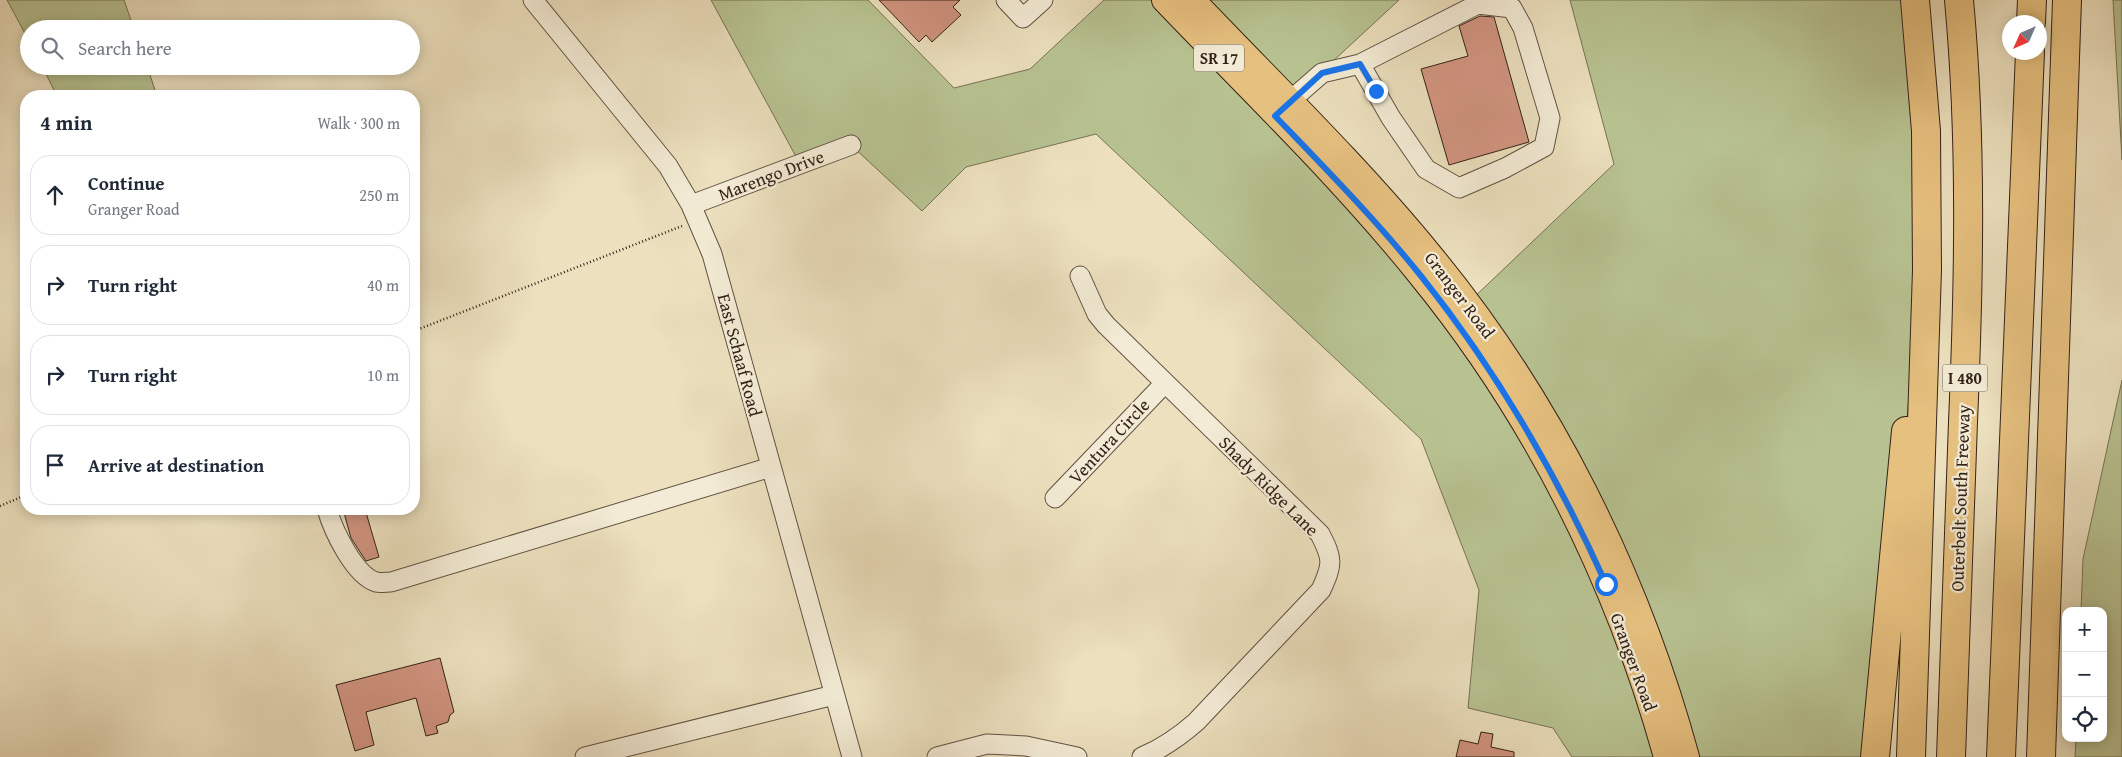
<!DOCTYPE html>
<meta charset="utf-8">
<style>
:root{--surface:#fff;--page:#f2f2f3;--text:#1f2937;--muted:#747a83;--line:#e0e1e3}
body{margin:0;font-family:"Gentium Book Plus",serif;background:var(--page);color:var(--text)}
.controls{position:absolute;right:15px;bottom:15px;display:grid;overflow:hidden;border-radius:10px;box-shadow:0 2px 12px #0003}
.controls button{width:45px;height:45px;display:grid;place-items:center;padding:0;border:0;border-bottom:1px solid var(--line);background:var(--surface);color:var(--text);font:25px sans-serif}
.compass{position:absolute;left:2002px;top:15px;width:45px;height:45px;border-radius:50%;background:var(--surface);box-shadow:0 2px 12px #0003;rotate:225deg}
.stop{position:absolute;width:15px;height:15px;margin:-11px;border:4px solid #1a73e8;border-radius:50%;background:#fff}
.stop.end{background:#1a73e8;border-color:#fff;box-shadow:0 1px 5px #0008}
.list{margin:0;padding:0;list-style:none}
h2{display:flex;justify-content:space-between;align-items:center;height:65px;margin:0;padding:0 20px;font-size:21px}
h2 small{font-size:16px;font-weight:400;color:var(--muted)}
.list li{display:grid;grid-template-columns:32px 1fr auto;gap:15px;align-items:center;box-sizing:border-box;height:80px;margin:0 10px 10px;padding:0 10px;border:1px solid var(--line);border-radius:20px}
.list b{display:block;font-size:19px;white-space:nowrap}
.list p{margin:0;font-size:16px;white-space:nowrap;color:var(--muted)}
.list em{font-size:16px;font-style:normal;color:var(--muted)}
.icon{flex:none;width:28px;height:28px;fill:none;stroke:currentColor;stroke-width:2;stroke-linecap:round;stroke-linejoin:round}
.map{position:relative;flex:none;width:2122px;height:757px;overflow:hidden}
.search{position:absolute;background:var(--surface);box-shadow:0 2px 12px #0003;left:20px;top:20px;width:400px;height:55px;display:flex;align-items:center;gap:12px;box-sizing:border-box;padding:0 18px;border-radius:28px;color:var(--muted);font-size:19px}
.panel{position:absolute;background:var(--surface);box-shadow:0 2px 12px #0003;left:20px;top:90px;width:400px;height:425px;border-radius:20px}
.map>svg:first-child{display:block}
.green{fill:#b8c291;stroke:#767254}
.building{fill:#d29581;stroke:#332218}
.lines{fill:none;stroke-linecap:round;stroke-linejoin:round}
.minor-casing{stroke:#615242;stroke-width:21}
.major-casing{stroke:#332218;stroke-width:26}
.highway-casing{stroke:#332218;stroke-width:30}
.path{stroke:#332218;stroke-width:2.5;stroke-dasharray:1 2.5;stroke-linecap:butt}
.minor{stroke:#f3ebd5;stroke-width:19}
.major{stroke:#e6c07f;stroke-width:24}
.highway{stroke:#e6c07f;stroke-width:28}
.route{stroke:#1a73e8;stroke-width:6}
.labels{text-anchor:middle;dominant-baseline:central;stroke-width:4.5;stroke-linejoin:round;paint-order:stroke}
.shield{fill:#f3ebd5;stroke:#6d5e51;stroke-width:1}
.shield-label{font-size:16px;font-weight:bold;fill:#332218}
.street-label{font-size:18px;fill:#332218;stroke:#f3ebd5}
</style>
<div class="map">
<svg width="2122" height="757" viewBox="0 0 2122 757">
<rect width="100%" height="100%" fill="#ece0be"/>
<filter id="stains"><feTurbulence type="fractalNoise" baseFrequency=".004" numOctaves="4"/><feColorMatrix values="0 0 0 0 .2 0 0 0 0 .09 0 0 0 0 .02 0 0 0 .5 -.17"/></filter>
<radialGradient id="worn" r=".72"><stop offset=".6" stop-color="#630" stop-opacity="0"/><stop offset="1" stop-color="#630" stop-opacity=".3"/></radialGradient>
<path class="green" d="M 7,0 L 124,0 L 134,29 L 29,29 L 29,41 Z
M 711,0 L 868,0 L 954,88 L 1030,69 L 1104,0 L 1164,0 L 1354,199 L 1553,474 L 1666,757 L 1572,757 L 1553,728 L 1468,708 L 1479,590 L 1421,439 L 1096,134 L 966,167 L 922,211 L 851,145 L 800,164 Z
M 1193,0 L 1399,0 L 1290,101 Z
M 1570,0 L 1915,0 L 1926,131 L 1909,397 L 1875,757 L 1687,757 L 1468,303 L 1614,164 Z
M 2113,0 L 2122,0 L 2122,160 Z
M 42,66 L 147,66 L 157,96 L 57,96 Z
M 2122,380 L 2122,757 L 2075,757 L 2076,738 L 2103,738 L 2103,611 L 2081,611 L 2083,559 Z"/>
<path class="building" d="M 879,0 L 960,0 L 953,7 L 961,15 L 932,42 L 926,35 L 919,42 Z
M 1480,16 L 1494,17 L 1529,142 L 1449,165 L 1421,69 L 1468,56 L 1459,26 Z
M 343,509 L 365,509 L 379,557 L 366,561 L 362,555 L 351,538 Z
M 440,658 L 454,712 L 450,715 L 448,722 L 436,726 L 438,733 L 426,736 L 416,698 L 366,712 L 374,745 L 355,751 L 336,685 Z
M 1481,732 L 1493,734 L 1491,747 L 1514,752 L 1514,757 L 1456,757 L 1460,740 L 1478,744 Z"/>
<g class="lines">
<defs>
<path id="minor" d="M 533,0 L 668,166 L 691,205 L 712,254 L 852,757
M 1006,0 L 1023,18 L 1043,0
M 1290,101 L 1322,73 L 1360,64 L 1391,118 L 1426,169 L 1459,188 L 1505,168 L 1544,147 L 1550,118 L 1523,28 L 1512,8 L 1478,4 L 1360,64
M 691,205 L 851,145
M 1080,276 L 1097,314 L 1106,325 L 1320,534 C 1333,559 1333,564 1321,590 L 1196,722 C 1179,737 1163,748 1142,757
M 1055,498 L 1164,384
M 327,509 C 333,530 354,575 376,582 C 380,583 386,582 391,582 L 771,467
M 585,757 L 834,695
M 937,757 L 987,744 L 1026,746 L 1077,757"/>
<path id="major" d="M 1164,0 C 1250,90 1341,177 1419,274 C 1535,416 1617,581 1666,757
M 1193,0 C 1272,83 1356,164 1429,253 C 1550,399 1637,574 1687,757"/>
<path id="highway" d="M 2031,22 L 2032,0
M 1875,757 L 1906,431
M 1911,757 L 1927,270 L 1926,131 L 1915,0
M 1951,757 C 1955,645 1959,534 1963,422 C 1969,282 1972,140 1959,0
M 2001,757 L 2030,52
M 2041,757 L 2067,0"/>
</defs>
<use href="#minor" class="minor-casing"/>
<use href="#major" class="major-casing"/>
<use href="#highway" class="highway-casing"/>
<path class="path" d="M 414,331 L 682,226
M 0,506 L 26,495"/>
<use href="#minor" class="minor"/>
<use href="#major" class="major"/>
<use href="#highway" class="highway"/>
</g>
<g class="lines">
<path class="route" d="M 1376,91 L 1360,64 L 1322,73 L 1275,116 C 1325,168 1376,220 1421,276 C 1497,371 1556,473 1606,584"/>
</g>
<g class="labels">
<g class="shield">
<rect x="1194" y="44.5" width="50" height="27" rx="4"/>
<rect x="1942.5" y="364.5" width="45" height="27" rx="4"/>
</g>
<g class="shield-label">
<text x="1219" y="58">SR 17</text>
<text x="1965" y="378">I 480</text>
</g>
<g class="street-label">
<text transform="translate(771 175) rotate(-21)">Marengo Drive</text>
<text transform="translate(1460 295) rotate(53)">Granger Road</text>
<text transform="translate(740 355) rotate(75)">East Schaaf Road</text>
<text transform="translate(1109 441) rotate(-47)">Ventura Circle</text>
<text transform="translate(1269 486) rotate(45)">Shady Ridge Lane</text>
<text transform="translate(1960 498) rotate(-88)">Outerbelt South Freeway</text>
<text transform="translate(1634 662) rotate(70)">Granger Road</text>
</g>
</g>
<rect width="100%" height="100%" filter="url(#stains)"/>
<rect width="100%" height="100%" fill="url(#worn)"/>
</svg>
<div class="controls">
<button>+</button>
<button>−</button>
<button><svg class="icon" aria-label="locate" viewBox="0 0 24 24"><circle cx="12" cy="12" r="6"/><path d="M12 2v4M12 18v4M2 12h4M18 12h4"/></svg></button>
</div>
<svg class="compass" viewBox="-18 -18 36 36"><path d="M0-13l5 13h-10z" fill="#e53935"/><path d="M0 13l5-13h-10z" fill="#747a83"/></svg>
<div class="stop" style="left:1606px;top:584px"></div>
<div class="stop end" style="left:1376px;top:91px"></div>
<div class="search"><svg class="icon" aria-label="search" viewBox="0 0 24 24"><circle cx="10" cy="10" r="6"/><path d="M15 15l6 6"/></svg>Search here</div>
<section class="panel">
<h2>4 min<small>Walk · 300 m</small></h2>
<ul class="list">
<li><svg class="icon" aria-label="ahead" viewBox="0 0 24 24"><path d="M12 20V5M6 11l6-6 6 6"/></svg><div><b>Continue</b><p>Granger Road</p></div><em>250 m</em></li>
<li><svg class="icon" aria-label="right" viewBox="0 0 24 24"><path d="M7 20v-9h11M14 6l5 5-5 5"/></svg><div><b>Turn right</b></div><em>40 m</em></li>
<li><svg class="icon" aria-label="right" viewBox="0 0 24 24"><path d="M7 20v-9h11M14 6l5 5-5 5"/></svg><div><b>Turn right</b></div><em>10 m</em></li>
<li><svg class="icon" aria-label="arrive" viewBox="0 0 24 24"><path d="M6 21V4h12l-3 4 3 4H6"/></svg><div><b>Arrive at destination</b></div></li>
</ul>
</section>
</div>
